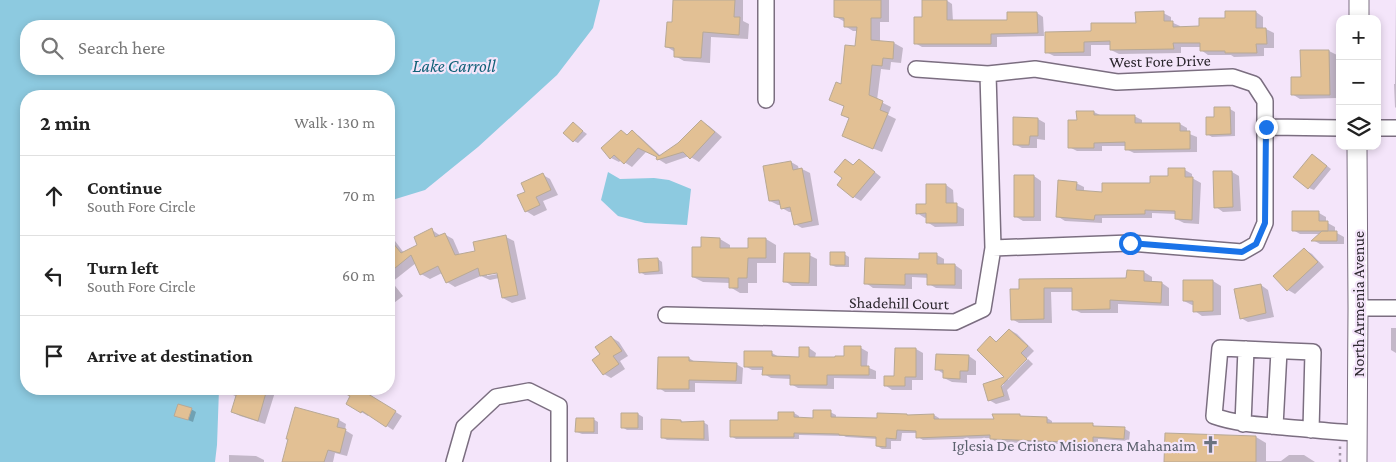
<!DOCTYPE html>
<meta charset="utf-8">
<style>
:root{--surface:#fff;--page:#f6f6f6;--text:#222;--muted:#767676;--line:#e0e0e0}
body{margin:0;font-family:"Crimson Pro",serif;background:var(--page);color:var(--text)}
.controls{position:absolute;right:15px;top:15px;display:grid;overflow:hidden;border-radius:10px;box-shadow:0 2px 8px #0003}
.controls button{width:45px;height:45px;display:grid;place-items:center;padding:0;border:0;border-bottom:1px solid var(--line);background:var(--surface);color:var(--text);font:25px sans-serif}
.stop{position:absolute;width:15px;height:15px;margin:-11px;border:4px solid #1a73e8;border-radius:50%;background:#fff}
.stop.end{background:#1a73e8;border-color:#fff;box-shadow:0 1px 5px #0008}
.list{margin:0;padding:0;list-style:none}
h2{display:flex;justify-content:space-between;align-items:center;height:65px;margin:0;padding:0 20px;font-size:21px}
h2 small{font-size:16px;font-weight:400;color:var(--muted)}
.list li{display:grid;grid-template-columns:32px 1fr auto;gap:15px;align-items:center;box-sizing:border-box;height:80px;padding:0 20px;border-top:1px solid var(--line)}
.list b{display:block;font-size:19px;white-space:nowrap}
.list p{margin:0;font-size:16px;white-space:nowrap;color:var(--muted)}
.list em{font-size:16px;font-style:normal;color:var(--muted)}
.icon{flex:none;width:28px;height:28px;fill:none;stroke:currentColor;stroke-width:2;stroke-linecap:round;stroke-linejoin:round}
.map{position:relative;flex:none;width:1396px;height:462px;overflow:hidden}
.search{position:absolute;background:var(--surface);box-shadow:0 2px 8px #0003;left:20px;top:20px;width:375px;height:55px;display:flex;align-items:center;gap:12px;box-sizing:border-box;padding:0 18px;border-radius:20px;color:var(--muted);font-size:19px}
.panel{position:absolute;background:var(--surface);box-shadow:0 2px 8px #0003;left:20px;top:90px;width:375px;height:305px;border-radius:20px}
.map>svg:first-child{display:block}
.water{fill:#8dcae0;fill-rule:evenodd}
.shadow{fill:#0003;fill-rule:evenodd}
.building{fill:#e2c094;stroke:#b8a996}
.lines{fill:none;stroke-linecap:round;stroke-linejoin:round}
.minor-casing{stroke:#7b6e80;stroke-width:18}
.major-casing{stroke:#7b6e80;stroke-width:21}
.path{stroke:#a297a7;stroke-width:2.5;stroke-dasharray:2.5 4;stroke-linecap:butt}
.minor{stroke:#fff;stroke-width:15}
.major{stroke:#fff;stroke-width:19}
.route{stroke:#1a73e8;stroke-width:6}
.labels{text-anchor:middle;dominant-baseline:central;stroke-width:4.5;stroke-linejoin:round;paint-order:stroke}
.street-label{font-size:16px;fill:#2d282f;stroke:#f4e5fa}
.worship-label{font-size:16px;fill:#5b616d;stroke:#f4e5fa;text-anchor:end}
.water-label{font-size:18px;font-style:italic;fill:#116178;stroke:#f4e5fa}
</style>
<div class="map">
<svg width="1396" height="462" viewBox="0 0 1396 462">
<rect width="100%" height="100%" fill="#f4e5fa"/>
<path class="water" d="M 0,0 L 600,0 L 593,28 L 557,75 L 478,147 L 425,190 L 389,201 L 389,96 L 26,96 L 26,389 L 219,389 L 217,445 L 215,462 L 0,462 ZM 26,26 L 389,26 L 389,69 L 26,69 Z
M 608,172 L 620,179 L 654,178 L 669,180 L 691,189 L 687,225 L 645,223 L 618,216 L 601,200 Z"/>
<path class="shadow" d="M 674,0 L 743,0 L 743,21 L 749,24 L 748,39 L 711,37 L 710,63 L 684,61 L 675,56 L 675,52 L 667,47 L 673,23 Z
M 845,0 L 889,0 L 889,22 L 880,22 L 880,42 L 894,43 L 903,48 L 901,63 L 891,62 L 890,70 L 881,69 L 877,100 L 891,107 L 888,115 L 896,119 L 882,152 L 852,140 L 843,135 L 850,119 L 842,114 L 845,107 L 830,99 L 842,86 L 856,48 L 858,31 L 853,31 L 845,26 L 845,22 L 836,17 Z
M 946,0 L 952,4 L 953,22 L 1008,21 L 1037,13 L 1043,17 L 1044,36 L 997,37 L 997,47 L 922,47 L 915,43 L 923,18 Z
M 1396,0 L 1396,108 L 1395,107 L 1394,84 L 1395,84 Z
M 1256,12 L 1263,17 L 1263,29 L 1266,29 L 1274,33 L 1274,48 L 1264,48 L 1264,56 L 1234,57 L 1231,55 L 1208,55 L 1201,50 L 1201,47 L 1181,47 L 1181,53 L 1119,54 L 1111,50 L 1111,45 L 1091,45 L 1091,56 L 1054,56 L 1046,52 L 1092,32 L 1137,24 L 1163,13 L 1171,17 L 1171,22 L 1180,26 L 1180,28 L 1201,28 L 1226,19 Z
M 1302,51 L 1329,51 L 1337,55 L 1337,98 L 1300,99 L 1292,94 L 1302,78 Z
M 1230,109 L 1235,112 L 1235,136 L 1212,137 L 1207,134 L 1215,118 Z
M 1094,112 L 1102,116 L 1134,116 L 1142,120 L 1142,124 L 1180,124 L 1187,128 L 1187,133 L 1197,137 L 1197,152 L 1134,153 L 1126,149 L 1126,146 L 1102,146 L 1102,151 L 1077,151 L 1069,147 L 1078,121 Z
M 1038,119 L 1045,123 L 1045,140 L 1037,139 L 1037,148 L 1022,148 L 1014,144 Z
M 701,121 L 709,126 L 722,137 L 699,162 L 689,156 L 666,164 L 658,159 L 659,157 L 646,152 L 632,167 L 621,160 L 619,162 L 611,158 L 603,148 L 621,131 L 628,136 L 632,132 L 639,136 L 661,156 L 678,144 Z
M 573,124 L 587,134 L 578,143 L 574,141 Z
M 1317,158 L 1331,169 L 1314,190 L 1309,188 Z
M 846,160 L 855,166 L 859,161 L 866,165 L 881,177 L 861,201 L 854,197 L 844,178 Z
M 791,162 L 798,166 L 799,170 L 802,169 L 810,173 L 819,225 L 802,228 L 795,224 L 793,212 L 789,212 L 782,208 L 781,205 L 778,205 L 770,201 Z
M 1185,170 L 1192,174 L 1192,178 L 1201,183 L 1199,224 L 1184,223 L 1176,219 L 1176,214 L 1152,213 L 1152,218 L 1102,218 L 1102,223 L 1065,221 L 1057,216 L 1076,183 L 1084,187 L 1084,192 L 1104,193 L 1151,184 L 1169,178 Z
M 1232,172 L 1239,176 L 1241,211 L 1223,212 L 1216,207 Z
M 543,175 L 550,179 L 558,195 L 543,201 L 547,210 L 534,216 L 526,211 L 527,192 Z
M 1034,176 L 1041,181 L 1041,221 L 1023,221 L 1015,216 Z
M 946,185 L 953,190 L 954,205 L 956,205 L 964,209 L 964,226 L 935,227 L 927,222 L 927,217 L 925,218 L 917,213 L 927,205 Z
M 1319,213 L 1326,217 L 1326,222 L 1335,227 L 1335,232 L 1344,237 L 1344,244 L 1320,244 L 1313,240 L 1320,234 L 1300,234 L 1293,230 Z
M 432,230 L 441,236 L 444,234 L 453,239 L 460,255 L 476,252 L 506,237 L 514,241 L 526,299 L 512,303 L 503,298 L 499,278 L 490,280 L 481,276 L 455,287 L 447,282 L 442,273 L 430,279 L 421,274 L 416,263 L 392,282 L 403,296 L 390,306 L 389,305 L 389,233 L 404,253 L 419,246 ZM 502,270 L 503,273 L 487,276 L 487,274 Z
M 720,239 L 730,245 L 730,249 L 749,249 L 766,239 L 776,245 L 776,263 L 757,263 L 757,283 L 748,283 L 748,293 L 740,293 L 730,287 L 730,283 L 703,282 L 693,277 L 702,249 Z
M 1304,249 L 1312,254 L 1324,267 L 1295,294 L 1288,290 Z
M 844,254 L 849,257 L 849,267 L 836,267 L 831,265 Z
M 809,255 L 817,259 L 817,286 L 792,286 L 785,281 Z
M 937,255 L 944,259 L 944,265 L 955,265 L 962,270 L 962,289 L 936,288 L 929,284 L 929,278 L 912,277 L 912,289 L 873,288 L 866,283 Z
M 658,259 L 662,262 L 663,274 L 645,275 L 640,272 Z
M 1128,272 L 1144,272 L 1152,277 L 1152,283 L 1162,283 L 1169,288 L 1169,306 L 1118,304 L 1118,313 L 1081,313 L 1073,309 L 1073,292 L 1051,292 L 1052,323 L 1019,323 L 1012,319 L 1012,290 L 1128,279 Z
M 1213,281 L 1221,286 L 1221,315 L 1202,316 L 1195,311 L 1195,305 L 1192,305 L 1184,301 Z
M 1261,285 L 1268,290 L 1274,317 L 1248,322 L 1241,318 Z
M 1391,328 L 1396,328 L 1396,353 L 1391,350 Z
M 1010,330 L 1017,334 L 1034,351 L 1007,378 L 1008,380 L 1028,359 L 1033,364 L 1007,390 L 1010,400 L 996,404 L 989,400 L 984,384 L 1006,377 L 978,350 L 990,338 L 998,342 ZM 1001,384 L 1004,384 L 997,391 L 996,389 Z
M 611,337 L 619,342 L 628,356 L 620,361 L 625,369 L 611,378 L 604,374 L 602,355 Z
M 809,348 L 816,353 L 815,358 L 845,357 L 861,348 L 868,352 L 867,367 L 876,371 L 876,379 L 834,378 L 834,389 L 798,388 L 791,384 L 791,379 L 771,378 L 764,374 L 764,370 L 752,370 L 745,366 L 772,353 L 779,357 L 801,358 Z
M 916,349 L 923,353 L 923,380 L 912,380 L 912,390 L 892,390 L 885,385 L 895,378 Z
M 969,356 L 976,361 L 976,375 L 967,375 L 967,383 L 952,382 L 944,378 L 944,374 L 936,369 Z
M 689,358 L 695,362 L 736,364 L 743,368 L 742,384 L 695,383 L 695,392 L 665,392 L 659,388 Z
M 231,389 L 276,389 L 265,424 L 240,416 L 232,412 L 237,397 L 229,393 Z
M 346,389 L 373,389 L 369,395 L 402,416 L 393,430 L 369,414 L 368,416 L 348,404 L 352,396 L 344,392 Z
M 191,409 L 196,412 L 193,422 L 175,415 Z
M 830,412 L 836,415 L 836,418 L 878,420 L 907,415 L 934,415 L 939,418 L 939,420 L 996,420 L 1019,416 L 1023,417 L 1047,418 L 1052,421 L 1052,424 L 1092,425 L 1097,427 L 1125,429 L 1130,432 L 1129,441 L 1098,439 L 1098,445 L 996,442 L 991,438 L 923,440 L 918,437 L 917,433 L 902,433 L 901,441 L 891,441 L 891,449 L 882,449 L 877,446 L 877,439 L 846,437 L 844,436 L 799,435 L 799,439 L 736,439 L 731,436 L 780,421 L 794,413 L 799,416 L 799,419 L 814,419 Z
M 638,414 L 643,417 L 643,430 L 627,430 L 622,427 Z
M 593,419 L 598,422 L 598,434 L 582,434 L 577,432 Z
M 339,420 L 346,424 L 345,430 L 353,435 L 347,456 L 335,453 L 333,462 L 283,462 Z
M 662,421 L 681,421 L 685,423 L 703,422 L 708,425 L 709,441 L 667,440 L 662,437 Z
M 1256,437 L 1266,443 L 1266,461 L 1281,461 L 1289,455 L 1304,455 L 1315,462 L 1165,462 Z
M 229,455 L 256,456 L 264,460 L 264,462 L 229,462 Z"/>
<path class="building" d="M 673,0 L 735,0 L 734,17 L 740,17 L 739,35 L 703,32 L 701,58 L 674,57 L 674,48 L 665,47 L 667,22 L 672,22 Z
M 834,0 L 881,0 L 881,18 L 871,18 L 871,40 L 894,42 L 893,59 L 883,58 L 882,66 L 872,65 L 869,95 L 883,101 L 880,110 L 888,113 L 873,149 L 842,136 L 849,118 L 841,115 L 844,106 L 829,100 L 836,82 L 841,84 L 845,45 L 855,46 L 857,27 L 844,27 L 844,18 L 834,17 Z
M 922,0 L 947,0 L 947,20 L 1007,20 L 1007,12 L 1037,12 L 1038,33 L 991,34 L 991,44 L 914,44 L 914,17 L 922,17 Z
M 1164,11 L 1164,21 L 1173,21 L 1173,27 L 1199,26 L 1199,18 L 1225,18 L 1225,11 L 1256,11 L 1256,28 L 1266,28 L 1267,44 L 1256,44 L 1257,53 L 1225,53 L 1225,51 L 1200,51 L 1200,43 L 1173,43 L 1174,49 L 1110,50 L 1110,41 L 1084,42 L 1084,52 L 1045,53 L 1045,32 L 1091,31 L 1091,23 L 1136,23 L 1135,12 Z
M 1300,50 L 1329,50 L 1330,95 L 1291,95 L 1291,77 L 1301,77 Z
M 1214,107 L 1230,107 L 1231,134 L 1206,135 L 1206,117 L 1214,117 Z
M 1076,111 L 1094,111 L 1094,115 L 1135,115 L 1135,123 L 1180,123 L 1180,131 L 1190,131 L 1190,149 L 1125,150 L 1125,142 L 1094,143 L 1094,148 L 1068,148 L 1068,120 L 1077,120 Z
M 1013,117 L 1038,118 L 1038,136 L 1030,136 L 1029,145 L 1013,145 Z
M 701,120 L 715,132 L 690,159 L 683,152 L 657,160 L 656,158 L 657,157 L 638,148 L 624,164 L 614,155 L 610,159 L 601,148 L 621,130 L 627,135 L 632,130 L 659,156 L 678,143 Z
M 573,122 L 583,131 L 573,142 L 563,133 Z
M 1312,154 L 1327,166 L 1308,189 L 1293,177 Z
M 845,159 L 853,165 L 859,159 L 875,172 L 853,198 L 837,185 L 842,178 L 834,172 Z
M 791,161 L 793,170 L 802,168 L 812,221 L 794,225 L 790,207 L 781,209 L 779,200 L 769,201 L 763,166 Z
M 1168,168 L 1185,168 L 1185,177 L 1193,177 L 1192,220 L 1175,219 L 1175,211 L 1145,210 L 1145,214 L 1095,215 L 1094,220 L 1056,217 L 1058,180 L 1077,182 L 1076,190 L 1102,192 L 1102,183 L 1150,183 L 1150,176 L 1168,176 Z
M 1213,171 L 1232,171 L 1233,207 L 1214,208 Z
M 543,173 L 551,190 L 536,197 L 540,205 L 525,212 L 517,195 L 525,192 L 521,183 Z
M 1014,175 L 1034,175 L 1034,217 L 1014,217 Z
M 926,184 L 946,184 L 946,203 L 957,203 L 957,223 L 926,223 L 926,213 L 916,214 L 916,204 L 926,204 Z
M 1292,211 L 1319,211 L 1319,221 L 1328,221 L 1328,231 L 1292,231 Z
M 432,228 L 435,237 L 445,233 L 455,255 L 475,251 L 473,242 L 506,235 L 518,295 L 502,298 L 497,273 L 480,276 L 478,268 L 446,283 L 438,266 L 420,275 L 411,255 L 389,273 L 389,238 L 401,253 L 417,245 L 414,237 Z
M 1322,231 L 1337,231 L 1337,241 L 1311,241 Z
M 701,237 L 720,238 L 720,248 L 748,248 L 748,238 L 766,238 L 766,258 L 748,258 L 747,278 L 738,278 L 738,288 L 729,288 L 729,278 L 692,277 L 692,247 L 701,247 Z
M 1304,248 L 1318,262 L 1287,291 L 1273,276 Z
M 830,252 L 845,252 L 845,265 L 830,265 Z
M 784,253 L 810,253 L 809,283 L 783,282 Z
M 919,253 L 937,253 L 937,264 L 955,264 L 955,285 L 927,285 L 927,274 L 905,274 L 905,285 L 864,284 L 865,258 L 919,259 Z
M 658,258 L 659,271 L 639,273 L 638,259 Z
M 1127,270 L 1144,271 L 1144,281 L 1162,282 L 1161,303 L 1110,300 L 1110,309 L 1072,310 L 1072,288 L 1044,288 L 1044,319 L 1011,320 L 1010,289 L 1019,289 L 1019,279 L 1126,278 Z
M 1183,280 L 1213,280 L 1213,311 L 1193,312 L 1193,301 L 1183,301 Z
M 1261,284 L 1266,313 L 1240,319 L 1234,289 Z
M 1009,329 L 1028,346 L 1021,353 L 1027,359 L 1001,386 L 1004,396 L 988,401 L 983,384 L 1004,377 L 977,350 L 990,336 L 996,342 Z
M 611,336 L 622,351 L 613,356 L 619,364 L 603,375 L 592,360 L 600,354 L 595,347 Z
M 844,346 L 861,346 L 861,366 L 869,366 L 869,375 L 827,375 L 827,385 L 790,385 L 790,375 L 762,375 L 763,367 L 744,367 L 744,351 L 772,351 L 772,356 L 799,357 L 799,347 L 809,347 L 809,357 L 835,357 L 835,356 L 844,356 Z
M 895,348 L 916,348 L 916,377 L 905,377 L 905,386 L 884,386 L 884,376 L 894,376 Z
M 936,354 L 969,355 L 968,371 L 960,371 L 960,379 L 943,378 L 943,370 L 935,370 Z
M 658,357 L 689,357 L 689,361 L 737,363 L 736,381 L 689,380 L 689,389 L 657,389 Z
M 238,389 L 267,389 L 258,421 L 231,412 Z
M 336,389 L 360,389 L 396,411 L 386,427 L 362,411 L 361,413 L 346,404 L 350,396 Z
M 178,404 L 192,408 L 188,420 L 174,416 Z
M 295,407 L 339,419 L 337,427 L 346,429 L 340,453 L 328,450 L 324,462 L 282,462 L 288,439 L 286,439 Z
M 813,410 L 831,410 L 831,417 L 877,418 L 877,413 L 907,414 L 907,415 L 934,414 L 934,419 L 994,419 L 992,414 L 1020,414 L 1020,416 L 1047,417 L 1047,423 L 1093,423 L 1093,426 L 1125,427 L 1124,439 L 1093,437 L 1093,443 L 990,439 L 990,435 L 916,438 L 916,431 L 897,430 L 896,439 L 886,438 L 886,447 L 876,446 L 876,437 L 839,435 L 839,434 L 794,433 L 794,437 L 730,437 L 730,420 L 778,420 L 778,412 L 794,412 L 794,417 L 813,418 Z
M 621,413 L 638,413 L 638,428 L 621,428 Z
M 576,418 L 594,418 L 594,432 L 575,432 Z
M 661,419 L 681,420 L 681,422 L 704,421 L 704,439 L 661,438 Z
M 1165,433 L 1256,436 L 1256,462 L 1164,462 Z"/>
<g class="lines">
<defs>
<path id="minor" d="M 916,69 L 988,74 L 1035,69 L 1117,82 L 1233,77 L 1254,84 L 1265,101 L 1265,223 L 1256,244 L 1242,252 L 1130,243 L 993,248
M 766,100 L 766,0
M 1266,127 L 1340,128
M 1377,128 L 1396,128
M 1358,308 L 1396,308
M 666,315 L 955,322 L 983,309 L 993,248 L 988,74
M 1243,424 L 1246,349
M 1275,426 L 1279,351
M 1311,430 L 1313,352 L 1220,348 L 1214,416 C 1237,424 1260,425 1283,427 C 1308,429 1332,432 1357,433
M 454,462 L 464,427 L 496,397 L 529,391 L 559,406 L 559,462"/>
<path id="major" d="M 1359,19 L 1359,0
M 1357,146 L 1358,308 L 1357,462"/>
</defs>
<use href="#minor" class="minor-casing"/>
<use href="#major" class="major-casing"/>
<path class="path" d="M 1340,462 L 1340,445"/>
<use href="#minor" class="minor"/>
<use href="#major" class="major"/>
</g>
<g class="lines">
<path class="route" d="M 1130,243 L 1242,252 L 1256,244 L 1265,223 L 1266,127"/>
</g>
<defs>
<symbol id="church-bare" viewBox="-9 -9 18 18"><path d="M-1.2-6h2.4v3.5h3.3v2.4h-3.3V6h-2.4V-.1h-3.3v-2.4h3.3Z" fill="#6b7280" stroke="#f4e5fa" stroke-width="2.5" paint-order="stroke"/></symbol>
</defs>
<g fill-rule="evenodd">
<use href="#church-bare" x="1198" y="432" width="25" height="25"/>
</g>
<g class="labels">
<g class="street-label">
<text transform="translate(1160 61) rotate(-1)">West Fore Drive</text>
<text transform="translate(899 303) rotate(1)">Shadehill Court</text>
<text transform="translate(1358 304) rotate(-90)">North Armenia Avenue</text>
</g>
<g class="worship-label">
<text x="1196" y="445">Iglesia De Cristo Misionera Mahanaim</text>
</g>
<g class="water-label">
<text x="454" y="66">Lake Carroll</text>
</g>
</g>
</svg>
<div class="controls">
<button>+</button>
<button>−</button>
<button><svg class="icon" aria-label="layers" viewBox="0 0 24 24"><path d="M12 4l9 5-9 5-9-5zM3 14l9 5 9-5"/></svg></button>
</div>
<div class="stop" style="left:1130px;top:243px"></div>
<div class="stop end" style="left:1266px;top:127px"></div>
<div class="search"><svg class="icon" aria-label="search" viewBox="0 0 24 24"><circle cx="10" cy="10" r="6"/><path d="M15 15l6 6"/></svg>Search here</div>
<section class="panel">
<h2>2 min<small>Walk · 130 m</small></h2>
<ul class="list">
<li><svg class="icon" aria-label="ahead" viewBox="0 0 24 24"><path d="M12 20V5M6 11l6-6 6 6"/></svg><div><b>Continue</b><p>South Fore Circle</p></div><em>70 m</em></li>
<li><svg class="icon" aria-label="left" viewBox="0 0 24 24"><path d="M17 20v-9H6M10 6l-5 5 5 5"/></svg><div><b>Turn left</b><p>South Fore Circle</p></div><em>60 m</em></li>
<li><svg class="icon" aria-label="arrive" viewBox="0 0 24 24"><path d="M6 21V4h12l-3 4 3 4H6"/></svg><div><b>Arrive at destination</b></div></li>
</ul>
</section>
</div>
